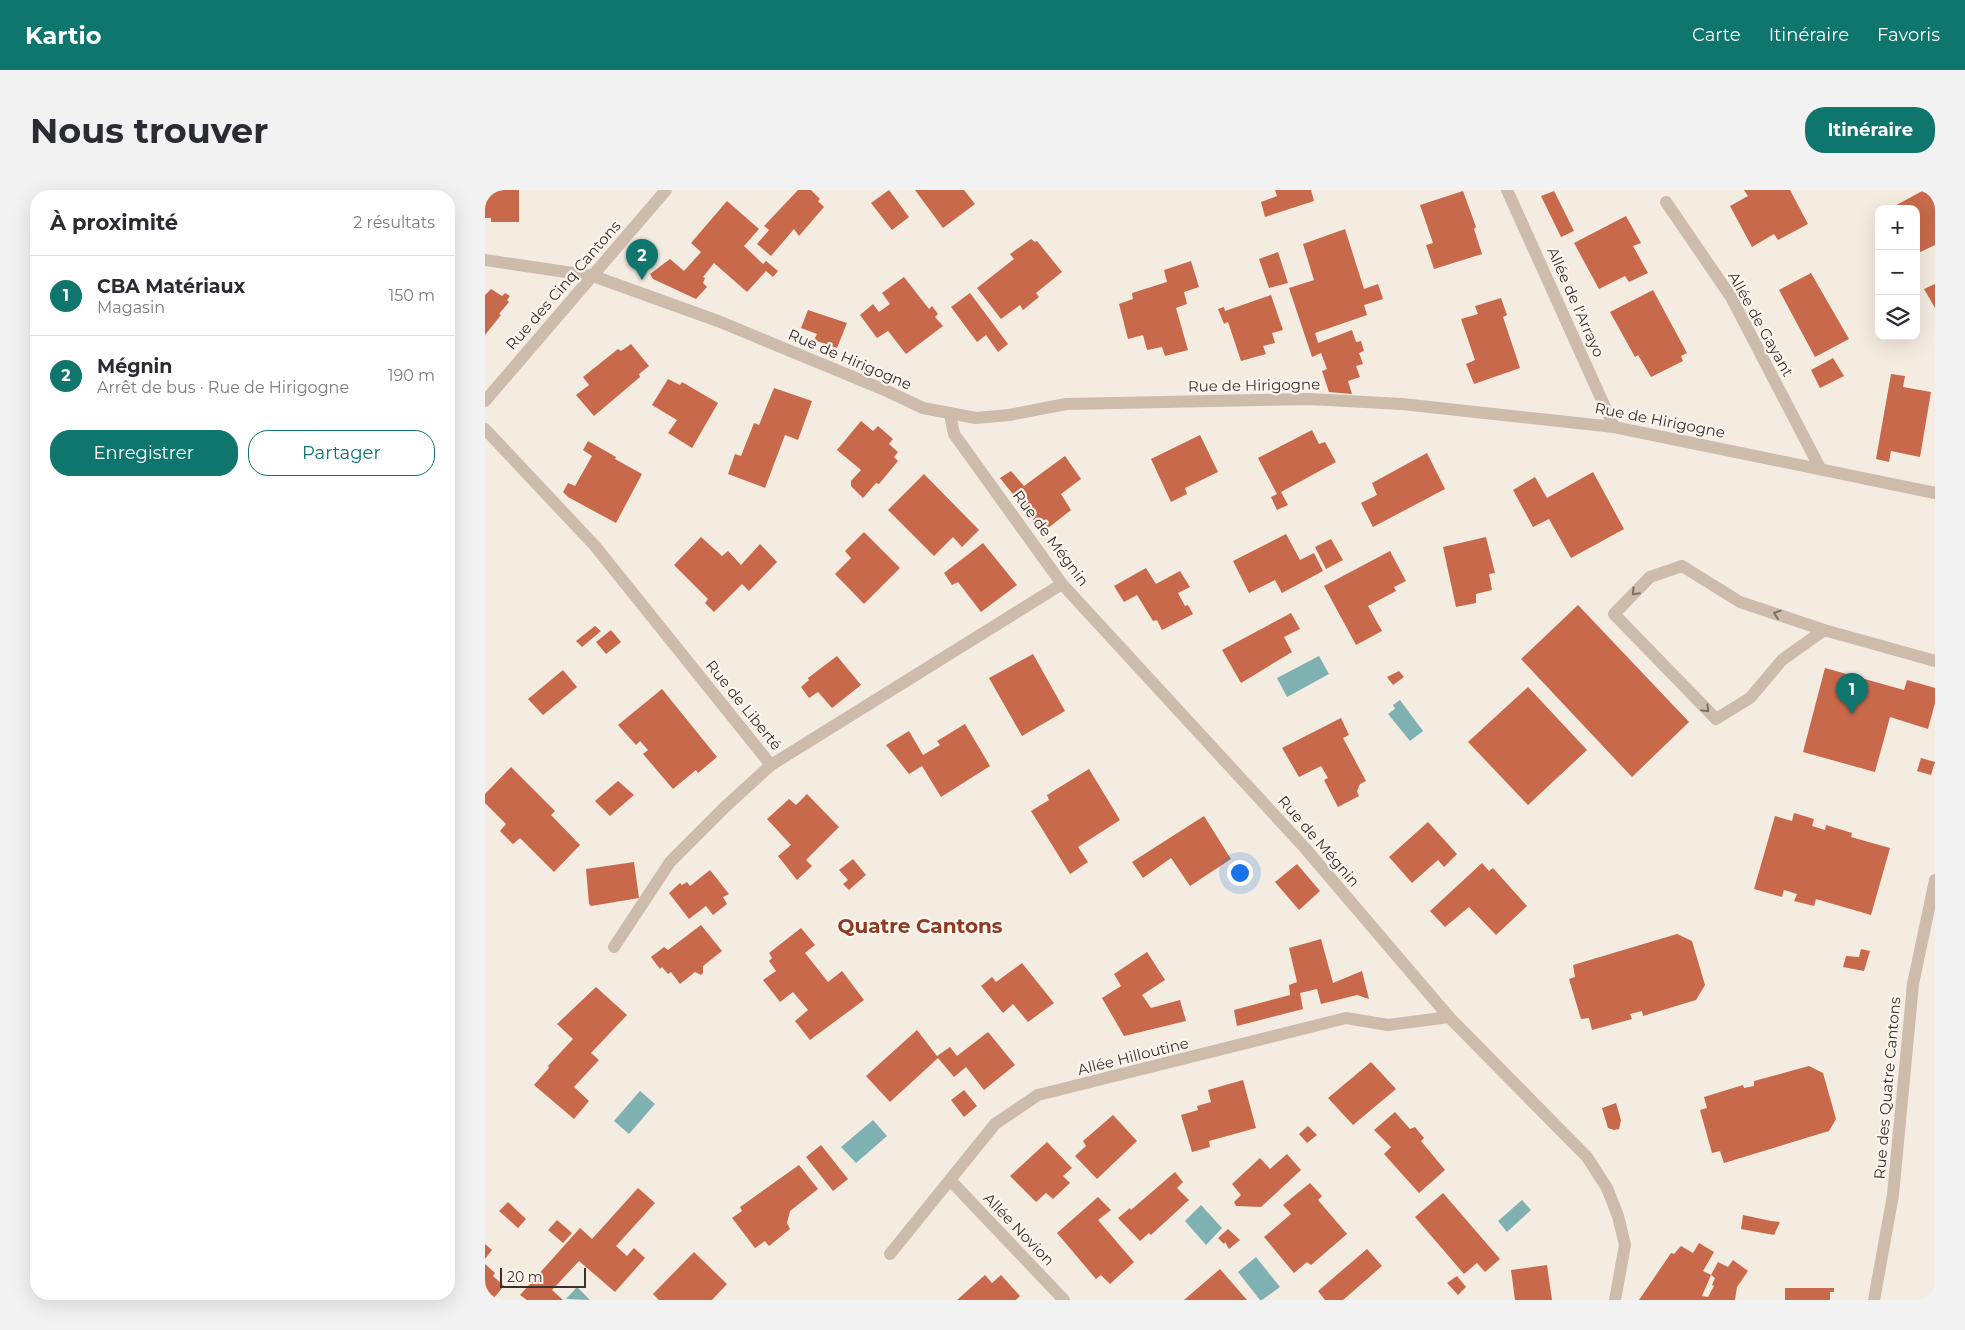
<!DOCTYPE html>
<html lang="fr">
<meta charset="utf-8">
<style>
:root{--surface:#fff;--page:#f2f2f3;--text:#2b2b33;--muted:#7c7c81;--line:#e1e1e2;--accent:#0f766e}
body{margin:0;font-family:Montserrat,sans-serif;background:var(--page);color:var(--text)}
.controls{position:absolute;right:15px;top:15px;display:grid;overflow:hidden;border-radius:10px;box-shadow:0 5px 20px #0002}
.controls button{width:45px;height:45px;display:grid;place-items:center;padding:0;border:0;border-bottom:1px solid var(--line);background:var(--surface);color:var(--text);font:25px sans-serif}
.scale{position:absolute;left:15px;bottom:12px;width:86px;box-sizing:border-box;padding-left:5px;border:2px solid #3b302b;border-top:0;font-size:14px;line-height:18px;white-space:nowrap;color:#3b302b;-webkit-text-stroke:4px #fbf5ee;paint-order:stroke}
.you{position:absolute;left:754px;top:682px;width:18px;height:18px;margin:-12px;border:4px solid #fff;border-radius:50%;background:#1a73e8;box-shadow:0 0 0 8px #1a73e833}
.badge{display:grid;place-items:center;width:32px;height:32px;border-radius:50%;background:var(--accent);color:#fff;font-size:16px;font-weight:700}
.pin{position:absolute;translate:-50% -41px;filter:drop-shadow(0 1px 2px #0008)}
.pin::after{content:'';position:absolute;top:26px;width:18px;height:15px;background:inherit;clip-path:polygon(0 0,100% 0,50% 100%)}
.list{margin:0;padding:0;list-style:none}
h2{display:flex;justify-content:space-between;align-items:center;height:65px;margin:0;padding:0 20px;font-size:21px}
h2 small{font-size:16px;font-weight:400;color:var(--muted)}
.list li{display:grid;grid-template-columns:32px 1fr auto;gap:15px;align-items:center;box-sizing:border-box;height:80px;padding:0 20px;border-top:1px solid var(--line)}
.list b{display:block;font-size:19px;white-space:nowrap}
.list p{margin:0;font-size:16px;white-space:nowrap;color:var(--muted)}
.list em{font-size:16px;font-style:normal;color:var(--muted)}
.actions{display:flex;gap:10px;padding:15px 20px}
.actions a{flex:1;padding:11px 0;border:1px solid var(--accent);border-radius:20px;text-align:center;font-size:18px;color:var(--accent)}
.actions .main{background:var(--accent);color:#fff}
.icon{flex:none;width:28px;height:28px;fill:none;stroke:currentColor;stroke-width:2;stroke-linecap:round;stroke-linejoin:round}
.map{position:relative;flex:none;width:1450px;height:1110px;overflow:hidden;border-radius:20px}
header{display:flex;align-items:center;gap:30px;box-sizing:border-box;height:70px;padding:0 25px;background:var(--accent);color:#fff}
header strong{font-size:24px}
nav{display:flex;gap:28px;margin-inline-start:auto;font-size:18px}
.intro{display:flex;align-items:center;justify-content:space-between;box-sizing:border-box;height:120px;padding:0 30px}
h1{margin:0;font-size:35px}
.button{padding:12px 22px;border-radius:20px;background:var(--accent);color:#fff;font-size:18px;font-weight:700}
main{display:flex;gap:30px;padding:0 30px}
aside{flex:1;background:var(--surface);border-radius:20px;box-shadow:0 5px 20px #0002}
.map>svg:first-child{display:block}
.water{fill:#7fb0b2}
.building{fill:#c8694b}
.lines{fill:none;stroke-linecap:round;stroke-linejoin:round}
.service{stroke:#cdbbac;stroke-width:12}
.minor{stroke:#cdbbac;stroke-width:12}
.tertiary{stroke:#cdbbac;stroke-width:12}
.oneway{stroke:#7d6f65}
.labels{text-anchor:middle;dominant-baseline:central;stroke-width:4.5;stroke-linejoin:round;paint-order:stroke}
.street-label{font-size:15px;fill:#3b302b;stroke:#fbf5ee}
.district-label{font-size:20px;font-weight:bold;fill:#8c3b22;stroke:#fbf5ee}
</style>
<header>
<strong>Kartio</strong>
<nav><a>Carte</a><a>Itinéraire</a><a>Favoris</a></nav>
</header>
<div class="intro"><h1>Nous trouver</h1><a class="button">Itinéraire</a></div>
<main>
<aside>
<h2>À proximité<small>2 résultats</small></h2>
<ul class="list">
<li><span class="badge">1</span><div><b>CBA Matériaux</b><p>Magasin</p></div><em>150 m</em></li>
<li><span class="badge">2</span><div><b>Mégnin</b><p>Arrêt de bus · Rue de Hirigogne</p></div><em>190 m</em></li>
</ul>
<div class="actions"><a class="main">Enregistrer</a><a>Partager</a></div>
</aside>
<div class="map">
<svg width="1450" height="1110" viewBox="0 0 1450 1110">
<rect width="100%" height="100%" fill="#f4ebe1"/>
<path class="water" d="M 834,466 L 844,484 L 802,507 L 792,488 Z
M 915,510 L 938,541 L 925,551 L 903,524 L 910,519 L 908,515 Z
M 155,901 L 170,914 L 144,944 L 129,931 Z
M 388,930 L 402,946 L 371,973 L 356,957 Z
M 1037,1010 L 1046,1020 L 1022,1042 L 1013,1031 Z
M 716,1015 L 737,1038 L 721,1055 L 700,1031 Z
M 771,1067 L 795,1097 L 777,1110 L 775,1110 L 753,1082 Z
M 92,1097 L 105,1110 L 81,1109 Z"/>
<path class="building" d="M 0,0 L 34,0 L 34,32 L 6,32 L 6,28 L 0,28 Z
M 313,0 L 326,0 L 335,9 L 333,11 L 339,17 L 314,46 L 309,39 L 286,66 L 272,54 L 284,40 L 279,36 Z
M 404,0 L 424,27 L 407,40 L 386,13 Z
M 430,0 L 479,0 L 490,14 L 458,38 Z
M 790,0 L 826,0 L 829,11 L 780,27 L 776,12 L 792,6 Z
M 1259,0 L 1305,0 L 1323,34 L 1293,50 L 1289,44 L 1267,57 L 1245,16 L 1263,6 Z
M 1439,0 L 1442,0 L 1450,15 L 1450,55 L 1431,64 L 1431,19 L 1409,19 L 1408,17 Z
M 978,1 L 991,37 L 989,39 L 997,64 L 949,79 L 941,55 L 948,53 L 935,15 Z
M 1069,1 L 1089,41 L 1076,47 L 1056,6 Z
M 242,11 L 274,39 L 259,56 L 278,74 L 281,71 L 293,81 L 288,87 L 281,81 L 262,102 L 229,73 L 218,87 L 220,88 L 218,93 L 222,97 L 211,109 L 168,89 L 165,84 L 185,69 L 199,81 L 216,62 L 206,53 Z
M 1141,26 L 1156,53 L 1148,56 L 1163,83 L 1144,92 L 1140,86 L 1114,99 L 1089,53 Z
M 860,39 L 879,99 L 893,94 L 898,109 L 879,115 L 882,125 L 830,143 L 833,153 L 867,140 L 871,152 L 876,151 L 879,161 L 874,163 L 878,174 L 871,176 L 875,187 L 863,191 L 867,204 L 844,202 L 837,181 L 842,179 L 836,163 L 827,167 L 804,98 L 829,90 L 818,54 Z
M 546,49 L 550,52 L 552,51 L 577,82 L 551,103 L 554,107 L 538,120 L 535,115 L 516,129 L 492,98 L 529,69 L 525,64 Z
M 793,62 L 803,93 L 784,98 L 774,69 Z
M 706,71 L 714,97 L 699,102 L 702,114 L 691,118 L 703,160 L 680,166 L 677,157 L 662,160 L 658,145 L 643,149 L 634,114 L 648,109 L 647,103 L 682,92 L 679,80 Z
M 1326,83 L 1364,149 L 1330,167 L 1294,100 Z
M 419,87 L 444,119 L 447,116 L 453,124 L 450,127 L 458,136 L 421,164 L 403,141 L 392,148 L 375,125 L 388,114 L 394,122 L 405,114 L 397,103 Z
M 1450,94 L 1450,118 L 1439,99 Z
M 6,99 L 17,106 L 20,103 L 25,106 L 22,110 L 24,112 L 14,124 L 16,125 L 0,145 L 0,105 Z
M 1168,100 L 1202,163 L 1196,166 L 1198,171 L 1166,187 L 1153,165 L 1150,167 L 1125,122 Z
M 485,103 L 523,154 L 513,162 L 501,145 L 492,152 L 466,117 Z
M 786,105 L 798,140 L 787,143 L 790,153 L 778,156 L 781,164 L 756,171 L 743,132 L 739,134 L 733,119 L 739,117 L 740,121 Z
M 1016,108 L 1022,125 L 1018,127 L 1035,178 L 989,194 L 981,174 L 990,170 L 976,129 L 993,124 L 990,116 Z
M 323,120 L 362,133 L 352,158 L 329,150 L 332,144 L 316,138 Z
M 146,154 L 164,176 L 154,184 L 155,187 L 109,226 L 91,205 L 104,195 L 98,187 L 133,159 L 136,161 Z
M 1348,168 L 1359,186 L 1335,198 L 1326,180 Z
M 1406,184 L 1420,186 L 1418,197 L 1446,202 L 1435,267 L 1406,261 L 1404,272 L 1391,269 Z
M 183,189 L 195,195 L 197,192 L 233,213 L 207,258 L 183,243 L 192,230 L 167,215 Z
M 289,198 L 327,211 L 313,250 L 300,245 L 280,298 L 243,284 L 250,264 L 256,266 L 269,233 L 274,235 Z
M 376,231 L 388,241 L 393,236 L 408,249 L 404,254 L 413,262 L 409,267 L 413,271 L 394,294 L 391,293 L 378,308 L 366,296 L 366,291 L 376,280 L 352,260 Z
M 827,240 L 834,254 L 840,252 L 851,272 L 796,302 L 803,315 L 792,320 L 786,307 L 792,304 L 773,268 Z
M 715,245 L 733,282 L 700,298 L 702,304 L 686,312 L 666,269 Z
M 103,251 L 131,267 L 130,269 L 157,284 L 131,333 L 83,307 L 78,302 L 83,293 L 90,296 L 107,266 L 98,260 Z
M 942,263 L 960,299 L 888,337 L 876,313 L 892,305 L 887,293 Z
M 580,266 L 596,289 L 576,304 L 586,320 L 558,342 L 515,288 L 526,281 L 539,296 Z
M 1108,282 L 1139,339 L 1086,368 L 1064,329 L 1048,337 L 1028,300 L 1050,287 L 1062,308 Z
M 439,284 L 494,340 L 477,357 L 468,347 L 449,366 L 403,320 Z
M 379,342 L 415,378 L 379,414 L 350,384 L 366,368 L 360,361 Z
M 801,344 L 815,370 L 829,363 L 838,381 L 797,403 L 790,390 L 764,403 L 748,371 Z
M 216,347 L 237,366 L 243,361 L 256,375 L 275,354 L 292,372 L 264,401 L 257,394 L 229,422 L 220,413 L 223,409 L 189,375 Z
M 1001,347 L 1010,383 L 1004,384 L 1007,400 L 991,404 L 991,413 L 971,417 L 958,357 Z
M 846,349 L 858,370 L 841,379 L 830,357 Z
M 498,353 L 532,395 L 496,422 L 473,392 L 467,395 L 459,383 Z
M 905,361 L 921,391 L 909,397 L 911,401 L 883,416 L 897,441 L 871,455 L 839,396 Z
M 661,378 L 671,394 L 695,381 L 705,397 L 693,403 L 700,416 L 703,415 L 708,424 L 677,440 L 672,430 L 668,431 L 652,405 L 639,412 L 629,396 Z
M 1093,415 L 1204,532 L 1147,587 L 1036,469 Z
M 806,423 L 815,439 L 799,447 L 807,462 L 756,493 L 737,460 Z
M 110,436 L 116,441 L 97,457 L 91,451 Z
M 126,440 L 136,452 L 121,464 L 111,452 Z
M 548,464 L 580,521 L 537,546 L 504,488 Z
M 352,466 L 376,495 L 347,518 L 333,502 L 324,508 L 316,497 L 324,490 L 323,488 Z
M 1340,478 L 1419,500 L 1422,490 L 1450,498 L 1450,513 L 1443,539 L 1405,527 L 1390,582 L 1318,562 Z
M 78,480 L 92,497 L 58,525 L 43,509 Z
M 914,481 L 919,487 L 908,495 L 902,487 Z
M 1043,497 L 1102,560 L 1043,615 L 983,552 Z
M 177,499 L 232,567 L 213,583 L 211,580 L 188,599 L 158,564 L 163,560 L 155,551 L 151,555 L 133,535 Z
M 856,528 L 864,545 L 858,548 L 881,591 L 875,594 L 872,601 L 874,606 L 853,617 L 839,590 L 843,588 L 836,576 L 814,587 L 797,558 Z
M 480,534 L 505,576 L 456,607 L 437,576 L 424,584 L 401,555 L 424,541 L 438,565 L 455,555 L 452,551 Z
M 1436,568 L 1450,572 L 1446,585 L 1432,581 Z
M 26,577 L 70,621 L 66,625 L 95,655 L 69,682 L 35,648 L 28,654 L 15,641 L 21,634 L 0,613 L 0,604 Z
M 604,579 L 635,630 L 593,657 L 603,672 L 585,684 L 546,621 L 564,610 L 562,605 Z
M 133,591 L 149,605 L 125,626 L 110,611 Z
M 322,604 L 354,637 L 321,670 L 327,676 L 312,690 L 293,666 L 306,655 L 282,629 L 304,609 L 311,615 Z
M 1309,623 L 1329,629 L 1327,636 L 1340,640 L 1341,635 L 1367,643 L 1366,647 L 1405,658 L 1386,725 L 1331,709 L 1329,716 L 1309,711 L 1312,704 L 1299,700 L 1297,707 L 1269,699 L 1290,626 L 1307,631 Z
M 719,626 L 746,669 L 705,696 L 686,668 L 658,688 L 647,672 Z
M 943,632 L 972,664 L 959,677 L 953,670 L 927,693 L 904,667 Z
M 368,669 L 381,685 L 364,700 L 358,694 L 363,690 L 354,680 Z
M 149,672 L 154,708 L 106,716 L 104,714 L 101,679 Z
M 997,673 L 1004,681 L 1008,678 L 1042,716 L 1011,745 L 984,717 L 960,737 L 945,721 Z
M 812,674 L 835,701 L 814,720 L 790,692 Z
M 225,680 L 244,704 L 238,707 L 242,714 L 228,725 L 221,716 L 204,729 L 184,703 L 195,693 L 197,695 L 202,692 L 205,696 Z
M 216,735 L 237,761 L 218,776 L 218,783 L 216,785 L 210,782 L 195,794 L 186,782 L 183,784 L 177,777 L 175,779 L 166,767 L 179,757 L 183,760 Z
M 316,738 L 330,755 L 320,763 L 343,792 L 357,781 L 379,810 L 325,850 L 310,831 L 323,820 L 308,802 L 295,812 L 278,790 L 291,781 L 284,771 L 287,768 L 284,763 Z
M 1192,744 L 1207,751 L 1220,795 L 1211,810 L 1158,826 L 1157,821 L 1145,824 L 1147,829 L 1107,840 L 1104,828 L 1096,829 L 1084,789 L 1090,787 L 1088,775 Z
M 836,749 L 848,793 L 877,781 L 884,809 L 872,805 L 836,814 L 832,799 L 815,803 L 818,819 L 752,836 L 749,820 L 805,805 L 804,795 L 812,792 L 804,758 Z
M 1376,759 L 1385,761 L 1379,781 L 1358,777 L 1361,766 L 1374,767 Z
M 662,762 L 680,790 L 657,805 L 666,818 L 695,810 L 701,831 L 639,846 L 617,808 L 636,796 L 629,784 Z
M 537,773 L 569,813 L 543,832 L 528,814 L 518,823 L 496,796 L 507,787 L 511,792 Z
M 111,797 L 142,825 L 106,863 L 114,870 L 89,897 L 104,911 L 89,929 L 49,895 L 64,878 L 63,876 L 88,849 L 72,834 Z
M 432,840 L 452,866 L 465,857 L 472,866 L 503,842 L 530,875 L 499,900 L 481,877 L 469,887 L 453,868 L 405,912 L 381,886 Z
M 886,872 L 911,899 L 868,935 L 843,908 Z
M 1324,876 L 1338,883 L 1351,929 L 1344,941 L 1239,973 L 1235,961 L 1227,963 L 1215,920 L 1222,918 L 1219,907 L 1258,895 L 1259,898 L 1269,896 L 1269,891 Z
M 758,890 L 771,938 L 724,951 L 725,957 L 707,962 L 696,925 L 713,920 L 712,916 L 726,912 L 723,900 Z
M 479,900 L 492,916 L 479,927 L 466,910 Z
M 1131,913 L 1136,930 L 1134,939 L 1129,940 L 1123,938 L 1117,918 Z
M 910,922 L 925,939 L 930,937 L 939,948 L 936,951 L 960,980 L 934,1003 L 899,964 L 906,957 L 889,940 Z
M 628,925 L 652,951 L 612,989 L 590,966 L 601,956 L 598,951 Z
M 823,936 L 832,945 L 822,953 L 814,944 Z
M 562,952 L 587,978 L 578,986 L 585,993 L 568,1009 L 561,1003 L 551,1012 L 525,986 Z
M 336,955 L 363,989 L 348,1001 L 321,967 Z
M 802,964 L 816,980 L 776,1017 L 751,1016 L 749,1012 L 756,1005 L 747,994 L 775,968 L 785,979 Z
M 314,975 L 333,999 L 305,1021 L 302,1033 L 305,1039 L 284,1056 L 280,1051 L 270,1058 L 247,1028 L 257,1021 L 255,1017 Z
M 690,982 L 698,992 L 692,998 L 704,1010 L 666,1045 L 664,1043 L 655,1051 L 633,1028 L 645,1018 L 646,1020 Z
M 825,993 L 837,1006 L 833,1010 L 862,1044 L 826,1075 L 822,1072 L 809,1083 L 779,1047 L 806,1024 L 798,1015 Z
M 153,998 L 170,1013 L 131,1056 L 142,1066 L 149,1058 L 160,1068 L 130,1102 L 94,1071 L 67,1100 L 78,1110 L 42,1110 L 35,1105 L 95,1038 L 107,1049 Z
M 958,1003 L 1015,1069 L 1000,1082 L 992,1073 L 979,1084 L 930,1027 Z
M 613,1007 L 626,1020 L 613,1030 L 649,1072 L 625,1094 L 616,1085 L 611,1089 L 572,1043 Z
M 23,1012 L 41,1029 L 33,1038 L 14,1021 Z
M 1258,1025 L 1286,1031 L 1295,1032 L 1289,1045 L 1256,1039 Z
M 72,1030 L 87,1043 L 78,1053 L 63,1040 Z
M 743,1039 L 755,1050 L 744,1059 L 740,1052 L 739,1054 L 733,1048 Z
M 1214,1053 L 1229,1062 L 1218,1081 L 1226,1085 L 1217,1106 L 1223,1107 L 1229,1096 L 1227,1095 L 1230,1088 L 1226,1085 L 1233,1072 L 1243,1077 L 1248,1070 L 1263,1081 L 1252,1097 L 1250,1110 L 1154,1110 L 1186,1063 L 1189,1064 L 1196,1056 L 1208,1063 Z
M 0,1054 L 7,1060 L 0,1069 Z
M 882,1059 L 897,1076 L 858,1110 L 840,1110 L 833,1101 Z
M 209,1062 L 242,1094 L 227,1110 L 174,1110 L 168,1104 Z
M 0,1074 L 10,1083 L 8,1086 L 19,1096 L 7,1110 L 0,1110 Z
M 1062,1075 L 1067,1110 L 1030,1110 L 1026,1080 Z
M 735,1079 L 762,1110 L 699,1110 Z
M 500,1085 L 507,1093 L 516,1085 L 535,1106 L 531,1110 L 472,1110 Z
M 972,1086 L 981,1097 L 973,1105 L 962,1093 Z
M 1300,1098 L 1349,1098 L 1349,1102 L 1345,1102 L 1345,1110 L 1300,1110 Z"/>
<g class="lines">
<path class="service" d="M 1022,0 L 1129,237
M 1181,12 L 1246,107 L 1335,278
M 1339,440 L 1297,470 L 1265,508 L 1231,529 L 1129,424 L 1165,387 L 1197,376 L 1255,412 L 1339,440 L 1450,471
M 129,757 L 185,672 L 240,617 L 286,575"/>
<path class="minor" d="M 0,70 L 108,86 L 233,131 L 402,201 L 438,218 L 491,228 L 524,225 L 581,214 L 824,209 L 917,214 L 1129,237 L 1450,303
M 465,224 L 469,244 L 577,394 L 819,657 L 964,827 L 1102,967 L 1122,998 L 1133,1026 L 1140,1055 L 1130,1110
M 0,239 L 110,356 L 286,575 L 577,394
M 465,990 L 579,1110
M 405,1064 L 510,934 L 553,905 L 861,828 L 903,835 L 964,827
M 1389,1110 L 1408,1005 L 1428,794 L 1450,690"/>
<path class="tertiary" d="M 0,211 L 181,0"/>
</g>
<defs><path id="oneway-chevron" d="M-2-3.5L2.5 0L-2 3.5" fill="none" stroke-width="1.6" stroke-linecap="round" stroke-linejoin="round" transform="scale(1.25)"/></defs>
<g class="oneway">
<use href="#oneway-chevron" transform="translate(1150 402) rotate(134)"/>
<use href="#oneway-chevron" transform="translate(1292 424) rotate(-162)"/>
<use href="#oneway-chevron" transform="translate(1221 519) rotate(46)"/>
</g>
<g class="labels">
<g class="street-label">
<text transform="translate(78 95) rotate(-49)">Rue des Cinq Cantons</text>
<text transform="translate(1091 112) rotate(66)">Allée de l'Arrayo</text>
<text transform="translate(1276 134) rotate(61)">Allée de Gayant</text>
<text transform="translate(365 169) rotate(23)">Rue de Hirigogne</text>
<text transform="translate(769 195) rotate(-1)">Rue de Hirigogne</text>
<text transform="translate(1175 230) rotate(11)">Rue de Hirigogne</text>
<text transform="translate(566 348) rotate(53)">Rue de Mégnin</text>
<text transform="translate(259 515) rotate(51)">Rue de Liberté</text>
<text transform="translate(834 651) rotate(49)">Rue de Mégnin</text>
<text transform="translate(648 866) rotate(-14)">Allée Hilloutine</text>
<text transform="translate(1402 898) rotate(-85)">Rue des Quatre Cantons</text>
<text transform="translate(534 1039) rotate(46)">Allée Novion</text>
</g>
<g class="district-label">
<text x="435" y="736">Quatre Cantons</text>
</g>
</g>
</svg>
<div class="controls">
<button>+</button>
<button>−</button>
<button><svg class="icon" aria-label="layers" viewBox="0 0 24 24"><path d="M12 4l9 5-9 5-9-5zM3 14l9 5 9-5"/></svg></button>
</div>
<div class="scale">20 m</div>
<div class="you"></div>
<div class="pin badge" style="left:1367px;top:524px">1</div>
<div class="pin badge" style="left:157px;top:90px">2</div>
</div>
</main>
